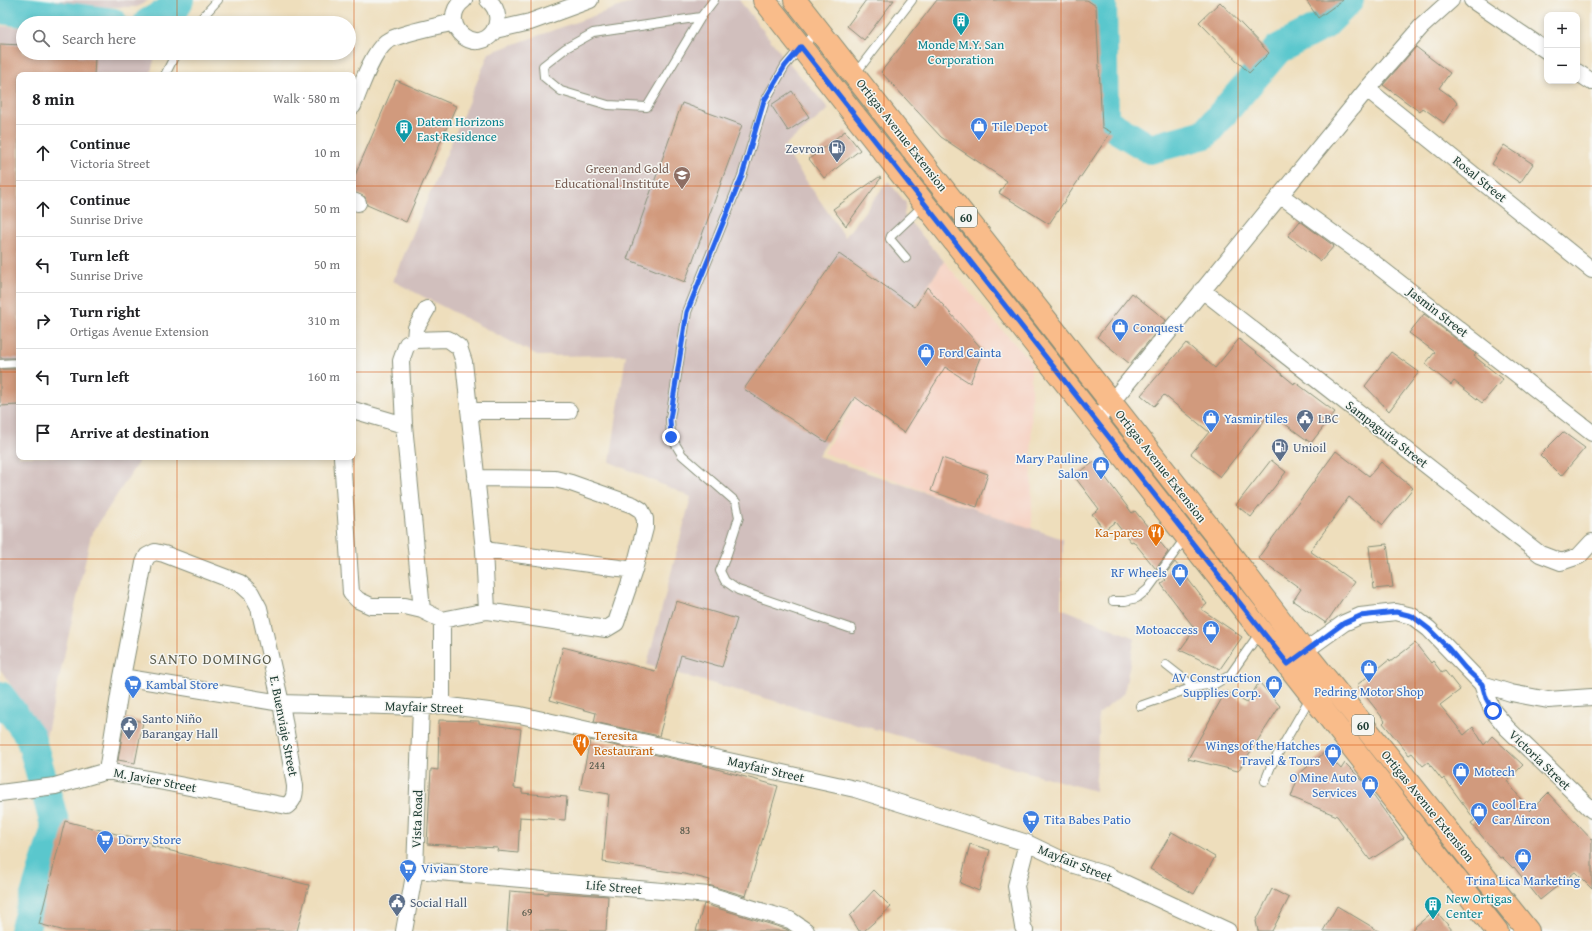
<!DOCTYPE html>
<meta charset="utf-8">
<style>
:root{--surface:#fff;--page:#f6f6f6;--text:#202124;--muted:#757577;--line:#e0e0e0}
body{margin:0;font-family:"Gentium Book Plus",serif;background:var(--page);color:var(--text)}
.controls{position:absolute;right:12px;top:12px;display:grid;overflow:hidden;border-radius:8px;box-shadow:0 2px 6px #0003}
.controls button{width:36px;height:36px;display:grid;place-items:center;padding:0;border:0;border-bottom:1px solid var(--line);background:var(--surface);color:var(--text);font:20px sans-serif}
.stop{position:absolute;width:12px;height:12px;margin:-9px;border:3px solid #2563eb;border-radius:50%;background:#fff}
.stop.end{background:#2563eb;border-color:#fff;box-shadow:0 1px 4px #0008}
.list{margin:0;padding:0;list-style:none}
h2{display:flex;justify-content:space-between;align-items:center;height:52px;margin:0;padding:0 16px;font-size:17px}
h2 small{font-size:13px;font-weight:400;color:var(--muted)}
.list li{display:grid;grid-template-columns:26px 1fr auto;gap:12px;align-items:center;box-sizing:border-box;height:56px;padding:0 16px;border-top:1px solid var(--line)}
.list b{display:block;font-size:15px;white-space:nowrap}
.list p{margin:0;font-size:13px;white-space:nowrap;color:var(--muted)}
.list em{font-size:13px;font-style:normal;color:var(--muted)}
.icon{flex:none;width:22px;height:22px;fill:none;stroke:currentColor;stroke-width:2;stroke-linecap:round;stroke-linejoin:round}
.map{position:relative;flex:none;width:1592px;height:931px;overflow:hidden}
.search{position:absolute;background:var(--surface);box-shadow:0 2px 6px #0003;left:16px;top:16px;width:340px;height:44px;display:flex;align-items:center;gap:10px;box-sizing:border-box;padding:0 14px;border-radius:22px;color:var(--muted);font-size:15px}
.panel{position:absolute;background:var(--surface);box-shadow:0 2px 6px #0003;left:16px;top:72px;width:340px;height:388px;border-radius:8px}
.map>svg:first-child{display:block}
.built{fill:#f6d2c3}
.industrial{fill:#d1bfbd}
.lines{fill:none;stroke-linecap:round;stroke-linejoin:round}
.river{stroke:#5ac7cd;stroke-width:30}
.building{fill:#d19a7d}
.lane-casing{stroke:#868e78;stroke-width:10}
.street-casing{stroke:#868e78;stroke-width:18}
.primary-casing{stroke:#868e78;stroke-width:24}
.lane{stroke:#fff;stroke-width:8}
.street{stroke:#fff;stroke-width:16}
.primary{stroke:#f9bc8a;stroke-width:22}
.route{stroke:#2563eb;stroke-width:5}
.grid{fill:none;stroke:#d45610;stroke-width:1;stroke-opacity:0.55}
.labels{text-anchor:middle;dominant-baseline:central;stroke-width:3;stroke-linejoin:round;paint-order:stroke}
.number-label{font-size:11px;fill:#4c5446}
.shield{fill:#f6f6f2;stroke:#60746d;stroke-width:1}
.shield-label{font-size:12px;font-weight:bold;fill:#1f3d34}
.culture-label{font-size:13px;fill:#0d838f;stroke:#f6f6f2;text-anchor:start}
.shop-label{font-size:13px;fill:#366cbe;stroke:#f6f6f2;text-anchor:start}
.street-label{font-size:13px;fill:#1f3d34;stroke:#f6f6f2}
.service-label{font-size:13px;fill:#4e5e75;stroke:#f6f6f2;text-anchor:start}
.education-label{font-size:13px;fill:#785e54;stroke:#f6f6f2;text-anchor:end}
.food-label{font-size:13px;fill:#c56008;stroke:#f6f6f2;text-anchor:end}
.quarter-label{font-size:15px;letter-spacing:1px;fill:#5d5e4e;stroke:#f6f6f2}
</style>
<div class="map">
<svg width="1592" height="931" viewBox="0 0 1592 931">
<rect width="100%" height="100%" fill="#f6f6f2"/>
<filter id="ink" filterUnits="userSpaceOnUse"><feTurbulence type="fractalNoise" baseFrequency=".025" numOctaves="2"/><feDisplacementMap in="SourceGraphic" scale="8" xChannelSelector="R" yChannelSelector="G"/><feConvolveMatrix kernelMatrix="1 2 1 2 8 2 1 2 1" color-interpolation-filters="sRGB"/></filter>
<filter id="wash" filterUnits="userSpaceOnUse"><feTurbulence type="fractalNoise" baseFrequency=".012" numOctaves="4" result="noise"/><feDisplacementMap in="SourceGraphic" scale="16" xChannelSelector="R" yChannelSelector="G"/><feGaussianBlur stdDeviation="0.9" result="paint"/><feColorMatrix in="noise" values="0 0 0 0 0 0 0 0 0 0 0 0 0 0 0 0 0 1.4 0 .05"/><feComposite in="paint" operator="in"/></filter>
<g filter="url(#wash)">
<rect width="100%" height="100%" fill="#eedebc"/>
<path class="built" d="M 944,261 L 994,321 L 1031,362 L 1032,529 L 927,492 L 824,453 L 857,398 Z"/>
<path class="industrial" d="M 44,0 L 149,0 L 137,7 L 75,7 Z
M 638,0 L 739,0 L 784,57 L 829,109 L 783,147 L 845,237 L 888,181 L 906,203 L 904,215 L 944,261 L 818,456 L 1063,539 L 1061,608 L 1135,638 L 1124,693 L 1098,715 L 1099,735 L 1095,791 L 647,665 L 691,497 L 610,462 L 626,355 L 539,356 L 393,281 L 489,53 Z
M 0,26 L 23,27 L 23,53 L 156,53 L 150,75 L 19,75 L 19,457 L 140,457 L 137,464 L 91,535 L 46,737 L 0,669 Z"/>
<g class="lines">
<path class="river" d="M 1102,0 L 1104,121 L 1150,149 L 1205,134 L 1278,49 L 1324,25 L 1349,0
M 0,9 L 113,23
M 148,23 L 175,8 L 179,0
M 0,696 L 30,736 L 56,828 L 24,931"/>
</g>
<g id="blocks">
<path class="building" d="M 866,0 L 894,0 L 864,40 L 847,26 Z
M 937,0 L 1087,0 L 1096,6 L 1102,127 L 1111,132 L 1049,224 L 999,193 L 1007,181 L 941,137 L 881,72 Z
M 1306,0 L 1343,0 L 1318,18 Z
M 1220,2 L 1269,53 L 1249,73 L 1199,22 Z
M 0,44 L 23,45 L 23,53 L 78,53 L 78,57 L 95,58 L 94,75 L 19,75 L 19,358 L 0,358 Z
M 1416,47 L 1450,73 L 1439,88 L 1453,98 L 1457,103 L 1444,123 L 1423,108 L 1420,112 L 1383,85 Z
M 396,80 L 456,106 L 406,222 L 367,205 L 365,197 L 353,192 L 353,180 Z
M 792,91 L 809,117 L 788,131 L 771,105 Z
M 682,103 L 742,125 L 685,282 L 627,259 Z
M 845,131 L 860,150 L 824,178 L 809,159 Z
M 1504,145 L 1533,164 L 1520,183 L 1492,164 Z
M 879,177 L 881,178 L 846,226 L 833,209 Z
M 1300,221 L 1334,246 L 1321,261 L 1288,236 Z
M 839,254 L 915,307 L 927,287 L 983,350 L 970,383 L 945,367 L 904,433 L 855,397 L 826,442 L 744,389 Z
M 1132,293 L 1166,320 L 1130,364 L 1097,337 Z
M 1424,314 L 1476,354 L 1474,356 L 1503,379 L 1482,403 L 1454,381 L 1451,385 L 1425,364 L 1435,352 L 1409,333 Z
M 1239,339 L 1294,384 L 1295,382 L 1335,412 L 1311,443 L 1270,413 L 1220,477 L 1191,454 L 1209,432 L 1164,395 L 1154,406 L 1141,395 L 1186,343 L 1215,368 Z
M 1391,352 L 1419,372 L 1389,411 L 1365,386 Z
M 0,369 L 19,369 L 19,405 L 0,406 Z
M 1563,432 L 1585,448 L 1561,476 L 1540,455 Z
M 1336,451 L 1369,476 L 1381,462 L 1413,488 L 1383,525 L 1349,497 L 1310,551 L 1354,582 L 1326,623 L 1293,601 L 1301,589 L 1258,558 Z
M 942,458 L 988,474 L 977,507 L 931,491 Z
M 1271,460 L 1286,472 L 1251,517 L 1236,505 Z
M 1094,462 L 1132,513 L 1135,511 L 1168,552 L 1156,569 L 1133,541 L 1131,542 L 1115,522 L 1104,530 L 1092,514 L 1099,509 L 1074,476 Z
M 1387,544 L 1393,587 L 1374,589 L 1369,546 Z
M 1175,562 L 1207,604 L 1201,609 L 1242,637 L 1220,669 L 1180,650 L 1195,629 L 1161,584 L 1166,580 L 1163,577 Z
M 676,601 L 737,619 L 722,667 L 681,655 L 659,736 L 594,722 L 596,713 L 550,700 L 563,647 L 655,671 Z
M 1415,643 L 1431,663 L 1433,661 L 1442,673 L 1445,671 L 1460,690 L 1440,705 L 1464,735 L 1473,727 L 1484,745 L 1492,736 L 1523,765 L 1507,781 L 1530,811 L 1548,793 L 1592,840 L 1592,889 L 1575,872 L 1540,900 L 1514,867 L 1513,868 L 1502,857 L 1500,858 L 1471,823 L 1475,820 L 1444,778 L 1442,780 L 1428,762 L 1423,766 L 1412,753 L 1409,755 L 1383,723 L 1385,721 L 1357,685 L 1389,660 L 1390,662 Z
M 1259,682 L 1280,706 L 1238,771 L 1188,759 L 1226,691 L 1247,703 Z
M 125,718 L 143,722 L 135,763 L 118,760 Z
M 439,720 L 479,721 L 479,723 L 521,729 L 514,788 L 522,789 L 522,793 L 567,797 L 565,820 L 520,817 L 518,853 L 497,851 L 498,848 L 427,844 L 431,769 L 438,770 Z
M 590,740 L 706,766 L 778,786 L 746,896 L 708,885 L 710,880 L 685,874 L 603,862 L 609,794 L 580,789 Z
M 1325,752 L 1341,769 L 1345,763 L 1362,780 L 1404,838 L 1370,860 L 1337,816 L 1291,797 L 1299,774 Z
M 65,821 L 152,843 L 151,846 L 309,885 L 297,931 L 65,931 L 39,924 Z
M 1172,832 L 1215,857 L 1194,894 L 1150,869 Z
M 970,844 L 990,850 L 979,891 L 960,883 Z
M 1272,889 L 1289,898 L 1272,931 L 1258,931 L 1256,921 Z
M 874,890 L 891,907 L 864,931 L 859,931 L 850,916 Z
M 510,891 L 548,894 L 548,892 L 608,896 L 606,931 L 507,931 Z
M 704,904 L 786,929 L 789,931 L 696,931 Z
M 1337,906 L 1379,931 L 1323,931 Z
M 1435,910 L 1453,931 L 1410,931 Z"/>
</g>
</g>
<g filter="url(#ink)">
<use href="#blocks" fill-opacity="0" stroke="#868e78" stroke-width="1"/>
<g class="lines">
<defs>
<path id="lane" d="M 701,17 L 593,33 L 566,48 L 543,66 L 544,77 L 561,91 L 608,105 L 647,107 L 701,17 L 714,0
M 197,23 L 218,0
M 819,31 L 801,47 L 785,66 L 765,101 L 742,176 L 687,312 L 670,419 L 671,437 L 682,455 L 736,502 L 739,517 L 727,554 L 720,571 L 725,581 L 738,590 L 852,629
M 855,74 L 912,0
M 165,75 L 176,53
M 906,258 L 890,239 L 891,236 L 924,205
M 0,364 L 19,363
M 1113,601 L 1125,601 L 1137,598 L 1148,589 L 1186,537
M 1166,665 L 1194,687
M 1140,706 L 1194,687 L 1215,684 L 1230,675 L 1261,631
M 1265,781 L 1271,766 L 1311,696"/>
<path id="street" d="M 464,0 C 457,5 453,12 454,21 C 455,27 458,32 463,36 C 485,54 512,21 488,0
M 1472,0 L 1547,51
M 495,30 L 530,22 L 590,0
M 1577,72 L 1592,82
M 1367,89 L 1592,270
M 353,106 C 360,89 372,53 386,42 C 396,34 439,26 454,22
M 1280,195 L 1374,263 L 1592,433
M 353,201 L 358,203
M 1202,290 L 1540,554 L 1561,562 L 1579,556 L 1592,542
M 415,340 L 448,339 L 459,347 L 464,362 L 484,550 L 487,611
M 353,410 L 404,425
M 469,411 L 569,411
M 1096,421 L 1367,89 L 1421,27 L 1451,0
M 342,457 L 351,593 L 358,600 L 371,606 L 405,606 L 422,610 L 442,620 L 487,611 L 606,629 L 616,623 L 634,570 L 645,528 L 645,519 L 641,510 L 633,505 L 571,483 L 555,479 L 476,478
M 484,550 L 634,570
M 422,610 L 404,425 L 401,361 L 407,344 L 415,340 L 416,328 L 427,309
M 442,620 L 442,705
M 1295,658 L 1344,623 L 1360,616 L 1396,612 L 1412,616 L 1429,629 L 1482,684 L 1511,693 L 1548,700 L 1592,697
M 122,677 L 281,703 L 421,707 L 442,705 L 520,715 L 855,789 L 1027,843 L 1071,864 L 1107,875 L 1228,931
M 1482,684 L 1487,698 L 1493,711 L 1507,728 L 1592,810
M 0,793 L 55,786 L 107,771 L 287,806 C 294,800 295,795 295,786 L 281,703 L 259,608 L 251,593 L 240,583 L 164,554 L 155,552 L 147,556 L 144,563 L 122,677 L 107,771
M 415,870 L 709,895 L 790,920 L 806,931
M 404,931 L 415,870 L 421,707
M 1025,931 L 1023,927 L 1016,886 L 1027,843"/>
<path id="primary" d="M 764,0 L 1497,931
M 795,0 L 1231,555 L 1304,651 L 1528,931"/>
</defs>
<use href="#lane" class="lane-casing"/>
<use href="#street" class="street-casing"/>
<use href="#primary" class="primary-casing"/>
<use href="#lane" class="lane"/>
<use href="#street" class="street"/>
<use href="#primary" class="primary"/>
</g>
</g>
<g class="lines" filter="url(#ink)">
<path class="route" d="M 671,437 L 670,419 L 687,312 L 742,176 L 764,101 L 785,66 L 801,47 L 1288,664 L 1344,623 L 1360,616 L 1396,612 L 1412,616 L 1429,629 L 1449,649 L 1465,668 L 1482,684 L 1486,698 L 1493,711"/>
</g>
<path class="grid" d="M 177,0 L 177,23M 354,0 L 354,931M 531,0 L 531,931M 708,0 L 708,931M 884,0 L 884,931M 1061,0 L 1061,931M 1238,0 L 1238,931M 1415,0 L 1415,931M 177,53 L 177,75M 0,186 L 19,186M 353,186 L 1592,186M 0,372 L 19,372M 353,372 L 1592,372M 177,457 L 177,931M 0,559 L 1592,559M 0,745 L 1592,745"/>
<defs>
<symbol id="building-pin" viewBox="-11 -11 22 30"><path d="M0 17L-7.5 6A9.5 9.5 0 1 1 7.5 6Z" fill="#0f9aa8" stroke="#f6f6f2"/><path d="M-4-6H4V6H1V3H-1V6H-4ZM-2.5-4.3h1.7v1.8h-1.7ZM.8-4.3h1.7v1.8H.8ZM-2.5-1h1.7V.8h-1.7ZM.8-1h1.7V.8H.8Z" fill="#fff"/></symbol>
<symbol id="shop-pin" viewBox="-11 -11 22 30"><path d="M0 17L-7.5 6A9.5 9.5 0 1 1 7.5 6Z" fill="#3f7fe0" stroke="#f6f6f2"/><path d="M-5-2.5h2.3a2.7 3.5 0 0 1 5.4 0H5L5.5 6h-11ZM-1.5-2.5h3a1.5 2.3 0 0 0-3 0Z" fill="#fff"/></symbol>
<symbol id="fuel-pin" viewBox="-11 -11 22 30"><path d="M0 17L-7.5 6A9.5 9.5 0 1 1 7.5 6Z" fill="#5c6f8a" stroke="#f6f6f2"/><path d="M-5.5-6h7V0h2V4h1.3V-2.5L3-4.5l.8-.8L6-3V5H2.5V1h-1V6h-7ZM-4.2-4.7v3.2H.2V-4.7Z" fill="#fff"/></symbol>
<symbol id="school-pin" viewBox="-11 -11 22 30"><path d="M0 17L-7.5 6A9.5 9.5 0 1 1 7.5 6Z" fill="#8d6e63" stroke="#f6f6f2"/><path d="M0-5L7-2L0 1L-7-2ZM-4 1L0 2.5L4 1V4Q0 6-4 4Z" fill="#fff"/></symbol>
<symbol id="civic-pin" viewBox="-11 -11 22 30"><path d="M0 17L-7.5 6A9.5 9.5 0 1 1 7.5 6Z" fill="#5c6f8a" stroke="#f6f6f2"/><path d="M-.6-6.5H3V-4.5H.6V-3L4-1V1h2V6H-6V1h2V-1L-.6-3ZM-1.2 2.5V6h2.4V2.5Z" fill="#fff"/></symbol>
<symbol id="restaurant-pin" viewBox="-11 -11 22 30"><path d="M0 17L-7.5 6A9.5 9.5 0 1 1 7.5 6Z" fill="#e8710a" stroke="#f6f6f2"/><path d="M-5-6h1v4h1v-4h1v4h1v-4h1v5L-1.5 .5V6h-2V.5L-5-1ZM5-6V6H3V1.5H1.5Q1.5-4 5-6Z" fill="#fff"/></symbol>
<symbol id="supermarket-pin" viewBox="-11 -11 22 30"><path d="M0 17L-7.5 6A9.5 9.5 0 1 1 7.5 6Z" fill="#3f7fe0" stroke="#f6f6f2"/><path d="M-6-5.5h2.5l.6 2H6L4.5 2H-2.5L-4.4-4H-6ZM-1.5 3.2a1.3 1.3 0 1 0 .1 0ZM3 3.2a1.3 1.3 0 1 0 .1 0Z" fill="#fff"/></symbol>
</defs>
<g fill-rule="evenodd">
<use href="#building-pin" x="951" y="11" width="20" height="27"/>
<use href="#shop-pin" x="969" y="116" width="20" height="27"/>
<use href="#building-pin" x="394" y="118" width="20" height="27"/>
<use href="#fuel-pin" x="827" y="138" width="20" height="27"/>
<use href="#school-pin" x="672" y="165" width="20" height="27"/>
<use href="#shop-pin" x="1110" y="317" width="20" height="27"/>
<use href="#shop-pin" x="916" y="342" width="20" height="27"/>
<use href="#shop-pin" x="1201" y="408" width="20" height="27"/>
<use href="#civic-pin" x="1295" y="408" width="20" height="27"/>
<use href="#fuel-pin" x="1270" y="437" width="20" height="27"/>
<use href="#shop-pin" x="1091" y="455" width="20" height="27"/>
<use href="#restaurant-pin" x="1146" y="522" width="20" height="27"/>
<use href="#shop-pin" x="1170" y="562" width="20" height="27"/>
<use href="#shop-pin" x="1201" y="619" width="20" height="27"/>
<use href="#shop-pin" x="1359" y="658" width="20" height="27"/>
<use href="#supermarket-pin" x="123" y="674" width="20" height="27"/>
<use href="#shop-pin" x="1264" y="674" width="20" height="27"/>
<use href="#civic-pin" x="119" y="715" width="20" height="27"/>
<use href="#restaurant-pin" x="571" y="732" width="20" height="27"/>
<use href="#shop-pin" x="1323" y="742" width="20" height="27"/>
<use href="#shop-pin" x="1451" y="761" width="20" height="27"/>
<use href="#shop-pin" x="1360" y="774" width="20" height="27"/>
<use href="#shop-pin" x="1469" y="801" width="20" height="27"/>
<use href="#supermarket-pin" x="1021" y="809" width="20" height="27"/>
<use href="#supermarket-pin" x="95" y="829" width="20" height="27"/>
<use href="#shop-pin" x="1513" y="847" width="20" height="27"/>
<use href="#supermarket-pin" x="398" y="858" width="20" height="27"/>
<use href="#civic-pin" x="387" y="892" width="20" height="27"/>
<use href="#building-pin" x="1423" y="895" width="20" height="27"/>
</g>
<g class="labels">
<g class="number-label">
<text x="597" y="765">244</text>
<text x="685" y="830">83</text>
<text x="527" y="912">69</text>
</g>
<g class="shield">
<rect x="955" y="207" width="22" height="20" rx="3"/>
<rect x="1352" y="715" width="22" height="20" rx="3"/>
</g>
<g class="shield-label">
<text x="966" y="217">60</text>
<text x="1363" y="725">60</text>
</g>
<g class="culture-label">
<text x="961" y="44" text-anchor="middle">Monde M.Y. San<tspan x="961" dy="15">Corporation</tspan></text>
<text x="417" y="121">Datem Horizons<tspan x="417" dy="15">East Residence</tspan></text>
<text x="1446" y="898">New Ortigas<tspan x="1446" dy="15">Center</tspan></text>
</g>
<g class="shop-label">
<text x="992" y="126">Tile Depot</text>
<text x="1133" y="327">Conquest</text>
<text x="939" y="352">Ford Cainta</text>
<text x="1224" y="418">Yasmir tiles</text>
<text x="1088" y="458" text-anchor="end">Mary Pauline<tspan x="1088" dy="15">Salon</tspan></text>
<text x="1167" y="572" text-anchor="end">RF Wheels</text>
<text x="1198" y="629" text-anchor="end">Motoaccess</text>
<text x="1261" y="677" text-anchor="end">AV Construction<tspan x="1261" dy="15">Supplies Corp.</tspan></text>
<text x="146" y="684">Kambal Store</text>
<text x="1369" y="691" text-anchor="middle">Pedring Motor Shop</text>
<text x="1320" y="745" text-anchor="end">Wings of the Hatches<tspan x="1320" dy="15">Travel &amp; Tours</tspan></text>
<text x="1474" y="771">Motech</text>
<text x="1357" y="777" text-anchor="end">O Mine Auto<tspan x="1357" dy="15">Services</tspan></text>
<text x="1492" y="804">Cool Era<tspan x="1492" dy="15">Car Aircon</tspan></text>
<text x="1044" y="819">Tita Babes Patio</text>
<text x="118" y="839">Dorry Store</text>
<text x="421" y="868">Vivian Store</text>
<text x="1523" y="880" text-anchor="middle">Trina Lica Marketing</text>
</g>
<g class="street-label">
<text transform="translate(902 135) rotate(52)">Ortigas Avenue Extension</text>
<text transform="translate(1480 179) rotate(39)">Rosal Street</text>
<text transform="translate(1438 312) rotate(38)">Jasmin Street</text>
<text transform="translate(1387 434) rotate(38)">Sampaguita Street</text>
<text transform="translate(1161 466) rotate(52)">Ortigas Avenue Extension</text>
<text transform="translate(424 707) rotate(2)">Mayfair Street</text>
<text transform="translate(284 726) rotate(79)">E. Buenviaje Street</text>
<text transform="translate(1540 760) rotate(44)">Victoria Street</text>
<text transform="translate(766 769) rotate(13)">Mayfair Street</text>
<text transform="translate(155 780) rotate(11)">M. Javier Street</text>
<text transform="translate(1428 806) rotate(51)">Ortigas Avenue Extension</text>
<text transform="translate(417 819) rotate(-88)">Vista Road</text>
<text transform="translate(1075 863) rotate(22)">Mayfair Street</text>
<text transform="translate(614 887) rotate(5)">Life Street</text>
</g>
<g class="service-label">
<text x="824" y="148" text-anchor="end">Zevron</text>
<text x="1318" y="418">LBC</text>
<text x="1293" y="447">Unioil</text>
<text x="142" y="718">Santo Niño<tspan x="142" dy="15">Barangay Hall</tspan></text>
<text x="410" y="902">Social Hall</text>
</g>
<g class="education-label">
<text x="669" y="168">Green and Gold<tspan x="669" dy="15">Educational Institute</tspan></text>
</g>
<g class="food-label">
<text x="1143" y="532">Ka-pares</text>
<text x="594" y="735" text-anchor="start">Teresita<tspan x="594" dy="15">Restaurant</tspan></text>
</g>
<g class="quarter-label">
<text x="211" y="658">SANTO DOMINGO</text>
</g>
</g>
</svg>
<div class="controls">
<button>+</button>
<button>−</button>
</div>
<div class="stop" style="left:1493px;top:711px"></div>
<div class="stop end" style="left:671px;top:437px"></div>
<div class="search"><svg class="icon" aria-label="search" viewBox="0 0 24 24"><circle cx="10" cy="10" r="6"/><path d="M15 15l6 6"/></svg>Search here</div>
<section class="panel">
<h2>8 min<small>Walk · 580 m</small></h2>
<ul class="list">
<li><svg class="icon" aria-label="ahead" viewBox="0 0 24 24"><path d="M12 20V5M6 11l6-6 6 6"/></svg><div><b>Continue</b><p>Victoria Street</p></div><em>10 m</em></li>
<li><svg class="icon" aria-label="ahead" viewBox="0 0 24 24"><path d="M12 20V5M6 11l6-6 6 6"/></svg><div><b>Continue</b><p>Sunrise Drive</p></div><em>50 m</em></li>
<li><svg class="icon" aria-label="left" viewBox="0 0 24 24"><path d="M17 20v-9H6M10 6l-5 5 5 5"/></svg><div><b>Turn left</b><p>Sunrise Drive</p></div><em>50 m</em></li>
<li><svg class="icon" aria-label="right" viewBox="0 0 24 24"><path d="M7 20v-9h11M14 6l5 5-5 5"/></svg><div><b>Turn right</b><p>Ortigas Avenue Extension</p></div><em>310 m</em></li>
<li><svg class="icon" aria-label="left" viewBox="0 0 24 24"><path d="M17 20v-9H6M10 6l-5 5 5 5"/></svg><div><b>Turn left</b></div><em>160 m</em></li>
<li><svg class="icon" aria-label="arrive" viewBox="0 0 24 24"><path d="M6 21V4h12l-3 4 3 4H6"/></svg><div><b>Arrive at destination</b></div></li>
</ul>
</section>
</div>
